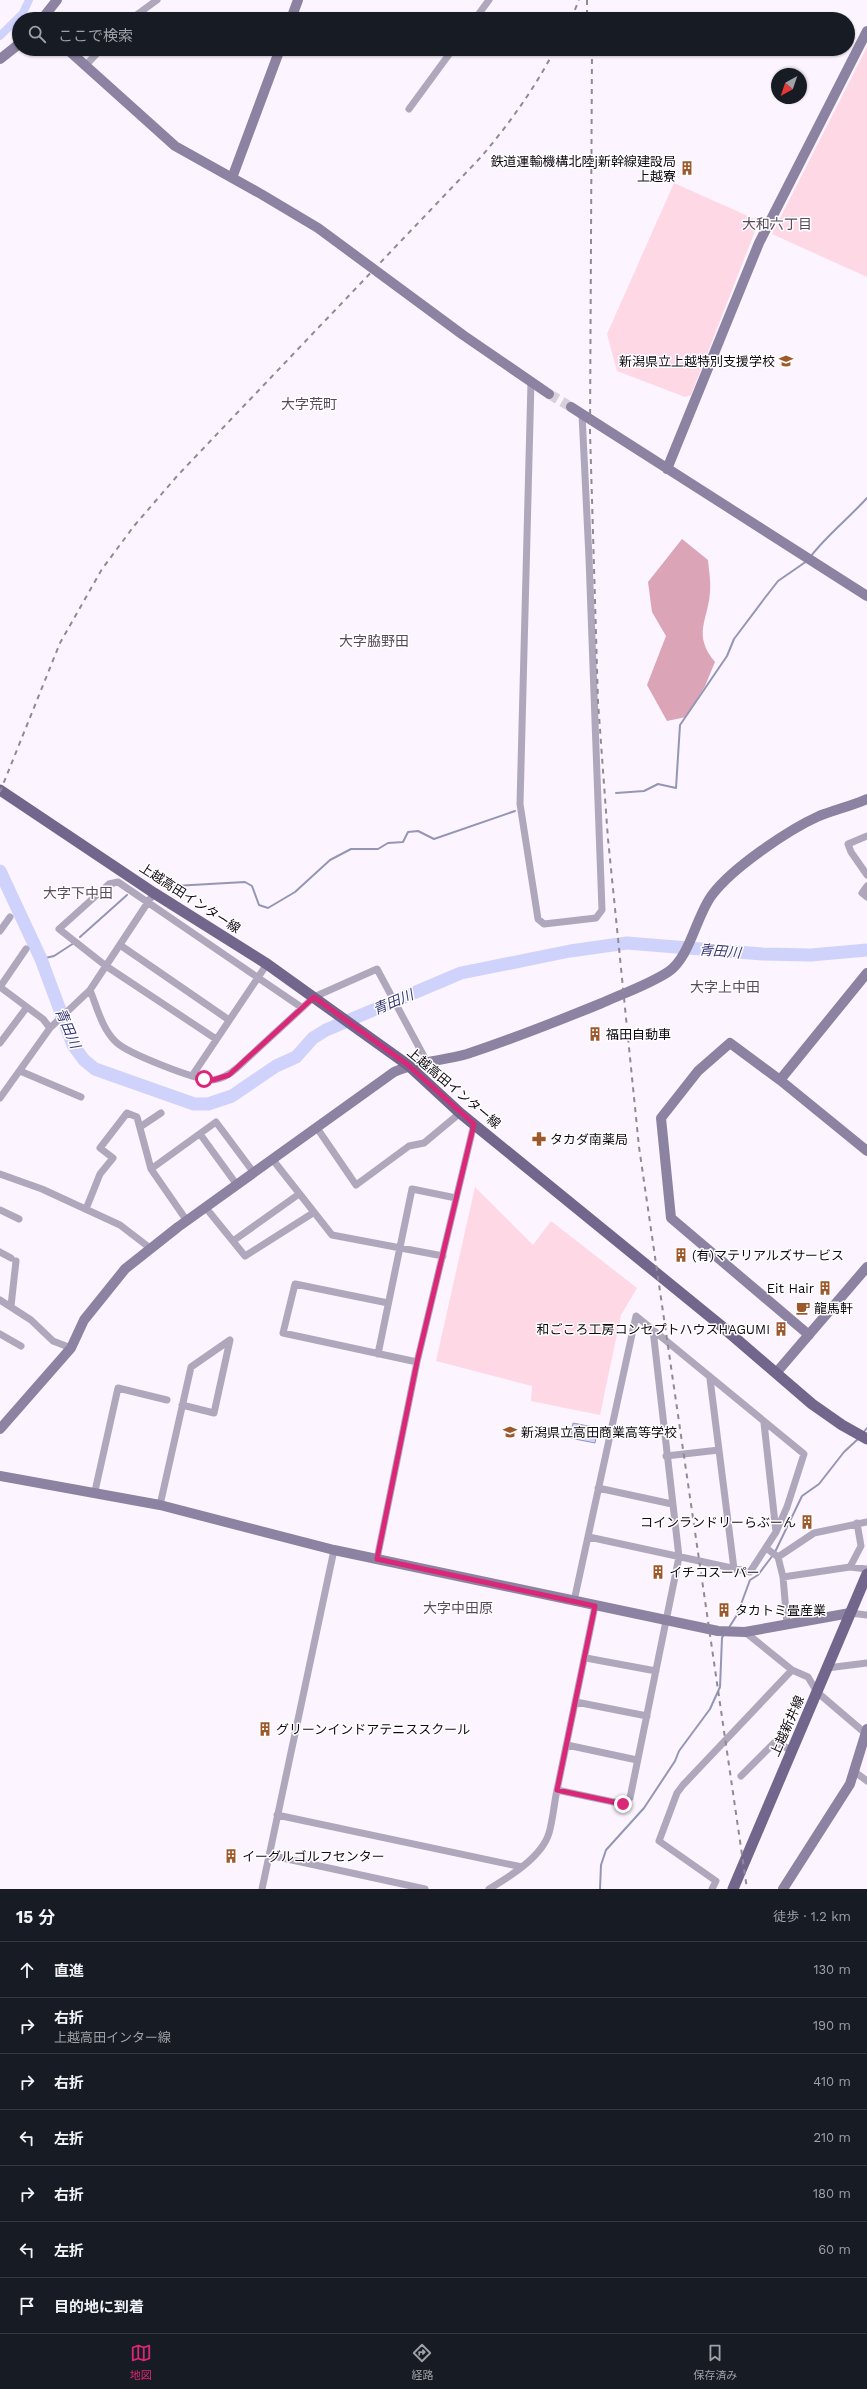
<!DOCTYPE html>
<html lang="ja">
<meta charset="utf-8">
<style>
:root{--surface:#171b24;--page:#242831;--text:#f1f3f6;--muted:#9ea1a6;--line:#363941;--accent:#db2777}
body{margin:0;font-family:"Work Sans","Noto Sans JP",sans-serif;background:var(--page);color:var(--text)}
.compass{position:absolute;left:771px;top:68px;width:36px;height:36px;border-radius:50%;background:var(--surface);box-shadow:0 1px 3px #0004;rotate:220deg}
.stop{position:absolute;width:12px;height:12px;margin:-9px;border:3px solid #db2777;border-radius:50%;background:#fff}
.stop.end{background:#db2777;border-color:#fff;box-shadow:0 1px 4px #0008}
.list{margin:0;padding:0;list-style:none}
h2{display:flex;justify-content:space-between;align-items:center;height:52px;margin:0;padding:0 16px;font-size:17px}
h2 small{font-size:13px;font-weight:400;color:var(--muted)}
.list li{display:grid;grid-template-columns:26px 1fr auto;gap:12px;align-items:center;box-sizing:border-box;height:56px;padding:0 16px;border-top:1px solid var(--line)}
.list b{display:block;font-size:15px;white-space:nowrap}
.list p{margin:0;font-size:13px;white-space:nowrap;color:var(--muted)}
.list em{font-size:13px;font-style:normal;color:var(--muted)}
.icon{flex:none;width:22px;height:22px;fill:none;stroke:currentColor;stroke-width:2;stroke-linecap:round;stroke-linejoin:round}
.map{position:relative;flex:none;width:867px;height:1889px;overflow:hidden}
.search{position:absolute;background:var(--surface);box-shadow:0 1px 3px #0004;left:12px;right:12px;top:12px;height:44px;display:flex;align-items:center;gap:10px;box-sizing:border-box;padding:0 14px;border-radius:22px;color:var(--muted);font-size:15px}
.sheet{height:444px;background:var(--surface)}
nav{display:flex;justify-content:space-around;align-items:center;box-sizing:border-box;height:56px;border-top:1px solid var(--line);background:var(--surface);font-size:11px;color:var(--muted)}
nav a{display:grid;justify-items:center;gap:2px}
nav .on{color:var(--accent)}
.map>svg:first-child{display:block}
.green{fill:#fed8e5}
.forest{fill:#dba4b7}
.water{fill:#cfd3fb;stroke:#9596b5}
.lines{fill:none;stroke-linecap:round;stroke-linejoin:round}
.stream{stroke:#9596b5;stroke-width:2}
.canal{stroke:#cfd3fb;stroke-width:8}
.river{stroke:#cfd3fb;stroke-width:13}
.secondary-tunnel{stroke:#d8d1da;stroke-width:10;stroke-dasharray:10 5;stroke-linecap:butt}
.street{stroke:#afa8bd;stroke-width:7}
.secondary{stroke:#8c82a1;stroke-width:10}
.primary{stroke:#73668c;stroke-width:11}
.rail{stroke:#918a93;stroke-width:2;stroke-dasharray:5 5;stroke-linecap:butt}
.route{stroke:#db2777;stroke-width:5}
.labels{text-anchor:middle;dominant-baseline:central;stroke-width:3;stroke-linejoin:round;paint-order:stroke}
.poi-label{font-size:13px;fill:#0f0911;stroke:#fff;text-anchor:start}
.street-label{font-size:13px;fill:#0f0911;stroke:#fff}
.neighbourhood-label{font-size:14px;fill:#59495d;stroke:#fff}
.water-label{font-size:14px;font-style:italic;fill:#3a3975;stroke:#fff}
</style>
<div class="map">
<svg width="867" height="1889" viewBox="0 0 867 1889">
<rect width="100%" height="100%" fill="#fcf4fe"/>
<path class="green" d="M 867,47 L 867,277 L 772,234 Z
M 674,183 L 759,221 L 691,395 L 685,397 L 617,371 L 607,334 Z
M 475,1187 L 533,1245 L 551,1221 L 637,1288 L 621,1315 L 600,1415 L 531,1401 L 532,1386 L 436,1361 Z"/>
<path class="forest" d="M 682,539 L 708,560 C 709,571 711,582 710,592 C 708,621 692,634 715,662 L 705,686 L 686,717 L 667,721 L 647,685 L 666,636 L 652,612 L 648,582 Z"/>
<path class="water" d="M 573,1423 L 598,1428 L 595,1443 L 570,1438 Z"/>
<g class="lines">
<path class="stream" d="M 811,556 C 827,535 849,518 867,498
M 616,793 L 644,791 L 658,784 L 676,788 L 680,725 L 727,656 L 734,639 L 764,599 L 778,581 L 807,561
M 174,886 L 245,882 L 252,886 L 259,905 L 268,908 L 295,892 L 330,860 L 351,849 L 378,849 L 388,843 L 403,842 L 408,832 L 418,831 L 434,839 L 515,811
M 80,937 L 127,895
M 41,959 L 54,956 L 74,943
M 863,1433 L 867,1428
M 775,1552 L 802,1496 L 819,1484 L 844,1452 L 859,1438
M 728,1629 L 737,1615 L 750,1580 L 758,1575 L 773,1555
M 600,1889 L 601,1865 L 606,1850 L 644,1808 L 675,1761 L 679,1751 L 710,1709 L 720,1687 L 722,1638 L 724,1634"/>
<path class="canal" d="M 0,36 L 23,13 L 29,0"/>
<path class="river" d="M 0,871 L 41,959 L 73,1045 L 84,1060 L 95,1069 L 194,1104 L 208,1104 L 232,1096 L 276,1066 L 296,1057 L 313,1038 L 326,1030 L 461,973 L 570,951 L 627,943 L 762,954 L 811,955 L 867,950"/>
<path class="secondary-tunnel" d="M 549,394 L 571,407"/>
<path class="street" d="M 131,19 L 157,0
M 475,19 L 489,0
M 85,66 L 101,49
M 409,109 L 453,49
M 531,382 L 520,804 L 538,919 L 544,924 L 596,918 L 602,910 L 589,558 L 582,414
M 867,836 L 848,844 L 851,852 L 867,875
M 867,886 L 862,893 L 867,897
M 0,931 L 10,917
M 120,945 L 229,1020
M 0,987 L 43,1019 L 50,1028
M 0,987 L 26,949
M 90,990 C 97,1007 102,1029 116,1042 C 127,1053 197,1081 213,1080 C 222,1079 230,1074 237,1068 L 314,997 L 377,969 L 427,1062
M 216,1039 L 106,966 L 59,929 L 109,884 L 118,882 L 301,1007
M 0,1043 L 27,1007
M 20,1071 L 81,1097
M 192,1076 L 267,964
M 0,1098 L 50,1028 L 90,990 L 154,893
M 140,1127 L 161,1113
M 317,1128 L 356,1185 L 409,1146 L 424,1143 L 460,1113
M 200,1134 L 237,1185
M 273,1160 L 332,1235 L 443,1256
M 0,1174 L 42,1189 L 120,1225 L 150,1248
M 206,1208 L 245,1256 L 313,1213
M 86,1209 L 100,1174 L 113,1158 L 100,1148 L 127,1113 L 137,1117 L 151,1169
M 0,1210 L 19,1219
M 187,1221 L 151,1169 L 216,1122 L 254,1173
M 233,1241 L 299,1194
M 0,1252 L 11,1258
M 0,1300 L 31,1320 L 53,1341 L 71,1348
M 388,1303 L 295,1284 L 283,1333 L 417,1362
M 11,1306 L 16,1261
M 0,1334 L 21,1346
M 378,1354 L 412,1189 L 456,1198
M 710,1379 L 734,1569
M 764,1423 L 776,1532
M 666,1456 L 719,1450
M 598,1488 L 672,1504
M 95,1491 L 118,1388 L 167,1400
M 160,1505 L 191,1367 L 230,1340 L 214,1413 L 182,1405
M 766,1548 L 778,1557 L 814,1533 L 867,1522
M 778,1557 L 783,1577 L 850,1567 L 867,1569
M 377,1559 L 417,1362 L 474,1124
M 850,1567 L 861,1546 L 857,1523
M 783,1577 L 787,1623
M 574,1601 L 636,1316 L 804,1454 L 787,1507 L 776,1532 L 750,1572 L 589,1537
M 595,1606 L 557,1790 L 623,1804 L 630,1798 L 679,1557 L 653,1330
M 850,1613 L 867,1615
M 745,1632 L 792,1670 L 808,1677 L 817,1692 L 865,1733
M 586,1658 L 656,1671
M 827,1668 L 867,1663
M 576,1702 L 647,1716
M 567,1745 L 637,1760
M 855,1772 L 867,1781
M 741,1776 L 775,1742 L 791,1750
M 277,1815 L 522,1867
M 269,1855 L 425,1889
M 262,1889 L 334,1550
M 489,1889 C 509,1877 542,1857 549,1833 C 553,1819 554,1804 557,1790
M 712,1889 L 716,1881 L 659,1841 L 677,1793 L 683,1785 L 792,1670"/>
<path class="secondary" d="M 42,19 L 57,0
M 291,19 L 298,0
M 67,49 L 175,146 L 261,194 L 318,228 L 463,335 L 549,394
M 0,59 L 19,44
M 232,178 L 280,49
M 571,407 L 867,596
M 667,469 L 759,243 L 867,31
M 780,1080 L 867,973
M 809,1335 L 671,1218 L 661,1118 L 698,1071 L 730,1043 L 780,1080 L 867,1151
M 776,1373 L 867,1267
M 0,1429 L 71,1348 L 84,1320 L 125,1269 L 178,1227 L 394,1072 C 417,1061 443,1061 467,1054 C 512,1039 558,1021 602,1003 C 624,993 648,985 668,972 C 690,958 696,916 712,895 C 732,868 788,830 819,816 C 834,810 851,806 867,799
M 0,1476 L 160,1505 L 334,1550 L 718,1631 L 745,1632 L 850,1613
M 783,1889 L 850,1784 L 867,1729"/>
<path class="primary" d="M 0,790 L 154,893 L 267,964 L 408,1065 L 460,1113 L 719,1324 L 812,1404 L 842,1425 L 867,1439
M 733,1889 L 867,1574"/>
<path class="rail" d="M 587,0 L 587,19
M 571,19 L 579,0
M 592,49 L 590,432 L 598,702 L 608,839 L 639,1147 L 747,1889
M 0,792 L 60,643 L 102,569 L 134,526 L 178,475 L 481,157 C 509,124 535,88 555,49"/>
</g>
<g class="lines">
<path class="route" d="M 204,1079 L 213,1080 L 229,1075 L 314,997 L 408,1065 L 474,1124 L 417,1362 L 377,1559 L 595,1606 L 557,1790 L 623,1804"/>
</g>
<defs>
<symbol id="building-bare" viewBox="-9 -9 18 18"><path d="M-4-6H4V6H1V3H-1V6H-4ZM-2.5-4.3h1.7v1.8h-1.7ZM.8-4.3h1.7v1.8H.8ZM-2.5-1h1.7V.8h-1.7ZM.8-1h1.7V.8H.8Z" fill="#9d592b" stroke="#fff" stroke-width="2.5" paint-order="stroke"/></symbol>
<symbol id="school-bare" viewBox="-9 -9 18 18"><path d="M0-5L7-2L0 1L-7-2ZM-4 1L0 2.5L4 1V4Q0 6-4 4Z" fill="#9d592b" stroke="#fff" stroke-width="2.5" paint-order="stroke"/></symbol>
<symbol id="pharmacy-bare" viewBox="-9 -9 18 18"><path d="M-2-6h4v4h4v4h-4v4h-4v-4h-4v-4h4Z" fill="#9d592b" stroke="#fff" stroke-width="2.5" paint-order="stroke"/></symbol>
<symbol id="cafe-bare" viewBox="-9 -9 18 18"><path d="M-5.5-4.5H6V0H3Q3 3.5 0 3.5H-2.5Q-5.5 3.5-5.5 0ZM3-3.2v2h1.7v-2ZM-6 4.5H4V6H-6Z" fill="#9d592b" stroke="#fff" stroke-width="2.5" paint-order="stroke"/></symbol>
</defs>
<g fill-rule="evenodd">
<use href="#building-bare" x="677" y="158" width="20" height="20"/>
<use href="#school-bare" x="776" y="351" width="20" height="20"/>
<use href="#building-bare" x="585" y="1024" width="20" height="20"/>
<use href="#pharmacy-bare" x="529" y="1129" width="20" height="20"/>
<use href="#building-bare" x="671" y="1245" width="20" height="20"/>
<use href="#building-bare" x="815" y="1278" width="20" height="20"/>
<use href="#cafe-bare" x="793" y="1298" width="20" height="20"/>
<use href="#building-bare" x="771" y="1319" width="20" height="20"/>
<use href="#school-bare" x="500" y="1422" width="20" height="20"/>
<use href="#building-bare" x="797" y="1512" width="20" height="20"/>
<use href="#building-bare" x="648" y="1562" width="20" height="20"/>
<use href="#building-bare" x="714" y="1600" width="20" height="20"/>
<use href="#building-bare" x="255" y="1719" width="20" height="20"/>
<use href="#building-bare" x="221" y="1846" width="20" height="20"/>
</g>
<g class="labels">
<g class="poi-label">
<text x="676" y="161" text-anchor="end">鉄道運輸機構北陸j新幹線建設局<tspan x="676" dy="15">上越寮</tspan></text>
<text x="775" y="361" text-anchor="end">新潟県立上越特別支援学校</text>
<text x="606" y="1034">福田自動車</text>
<text x="550" y="1139">タカダ南薬局</text>
<text x="692" y="1255">(有)マテリアルズサービス</text>
<text x="814" y="1288" text-anchor="end">Eit Hair</text>
<text x="814" y="1308">龍馬軒</text>
<text x="770" y="1329" text-anchor="end">和ごころ工房コンセプトハウスHAGUMI</text>
<text x="521" y="1432">新潟県立高田商業高等学校</text>
<text x="796" y="1522" text-anchor="end">コインランドリーらぶーん</text>
<text x="669" y="1572">イチコスーパー</text>
<text x="735" y="1610">タカトミ畳産業</text>
<text x="276" y="1729">グリーンインドアテニススクール</text>
<text x="242" y="1856">イーグルゴルフセンター</text>
</g>
<g class="street-label">
<text transform="translate(190 898) rotate(33)">上越高田インター線</text>
<text transform="translate(454 1088) rotate(40)">上越高田インター線</text>
<text transform="translate(787 1726) rotate(-66)">上越新井線</text>
</g>
<g class="neighbourhood-label">
<text x="777" y="224">大和六丁目</text>
<text x="309" y="404">大字荒町</text>
<text x="374" y="641">大字脇野田</text>
<text x="78" y="893">大字下中田</text>
<text x="725" y="987">大字上中田</text>
<text x="458" y="1608">大字中田原</text>
</g>
<g class="water-label">
<text transform="translate(720 951) rotate(5)">青田川</text>
<text transform="translate(393 1002) rotate(-23)">青田川</text>
<text transform="translate(68 1028) rotate(67)">青田川</text>
</g>
</g>
</svg>
<svg class="compass" viewBox="-18 -18 36 36"><path d="M0-13l5 13h-10z" fill="#e53935"/><path d="M0 13l5-13h-10z" fill="#9ea1a6"/></svg>
<div class="stop" style="left:204px;top:1079px"></div>
<div class="stop end" style="left:623px;top:1804px"></div>
<div class="search"><svg class="icon" aria-label="search" viewBox="0 0 24 24"><circle cx="10" cy="10" r="6"/><path d="M15 15l6 6"/></svg>ここで検索</div>
</div>
<section class="sheet">
<h2>15 分<small>徒歩 · 1.2 km</small></h2>
<ul class="list">
<li><svg class="icon" aria-label="ahead" viewBox="0 0 24 24"><path d="M12 20V5M6 11l6-6 6 6"/></svg><div><b>直進</b></div><em>130 m</em></li>
<li><svg class="icon" aria-label="right" viewBox="0 0 24 24"><path d="M7 20v-9h11M14 6l5 5-5 5"/></svg><div><b>右折</b><p>上越高田インター線</p></div><em>190 m</em></li>
<li><svg class="icon" aria-label="right" viewBox="0 0 24 24"><path d="M7 20v-9h11M14 6l5 5-5 5"/></svg><div><b>右折</b></div><em>410 m</em></li>
<li><svg class="icon" aria-label="left" viewBox="0 0 24 24"><path d="M17 20v-9H6M10 6l-5 5 5 5"/></svg><div><b>左折</b></div><em>210 m</em></li>
<li><svg class="icon" aria-label="right" viewBox="0 0 24 24"><path d="M7 20v-9h11M14 6l5 5-5 5"/></svg><div><b>右折</b></div><em>180 m</em></li>
<li><svg class="icon" aria-label="left" viewBox="0 0 24 24"><path d="M17 20v-9H6M10 6l-5 5 5 5"/></svg><div><b>左折</b></div><em>60 m</em></li>
<li><svg class="icon" aria-label="arrive" viewBox="0 0 24 24"><path d="M6 21V4h12l-3 4 3 4H6"/></svg><div><b>目的地に到着</b></div></li>
</ul>
</section>
<nav>
<a class="on"><svg class="icon" aria-label="map" viewBox="0 0 24 24"><path d="M3 6l6-2 6 2 6-2v14l-6 2-6-2-6 2zM9 4v14M15 6v14"/></svg>地図</a>
<a><svg class="icon" aria-label="directions" viewBox="0 0 24 24"><path d="M12 3l9 9-9 9-9-9zM9 14v-3h6M13 9l2 2-2 2"/></svg>経路</a>
<a><svg class="icon" aria-label="saved" viewBox="0 0 24 24"><path d="M7 4h10v16l-5-4-5 4z"/></svg>保存済み</a>
</nav>
